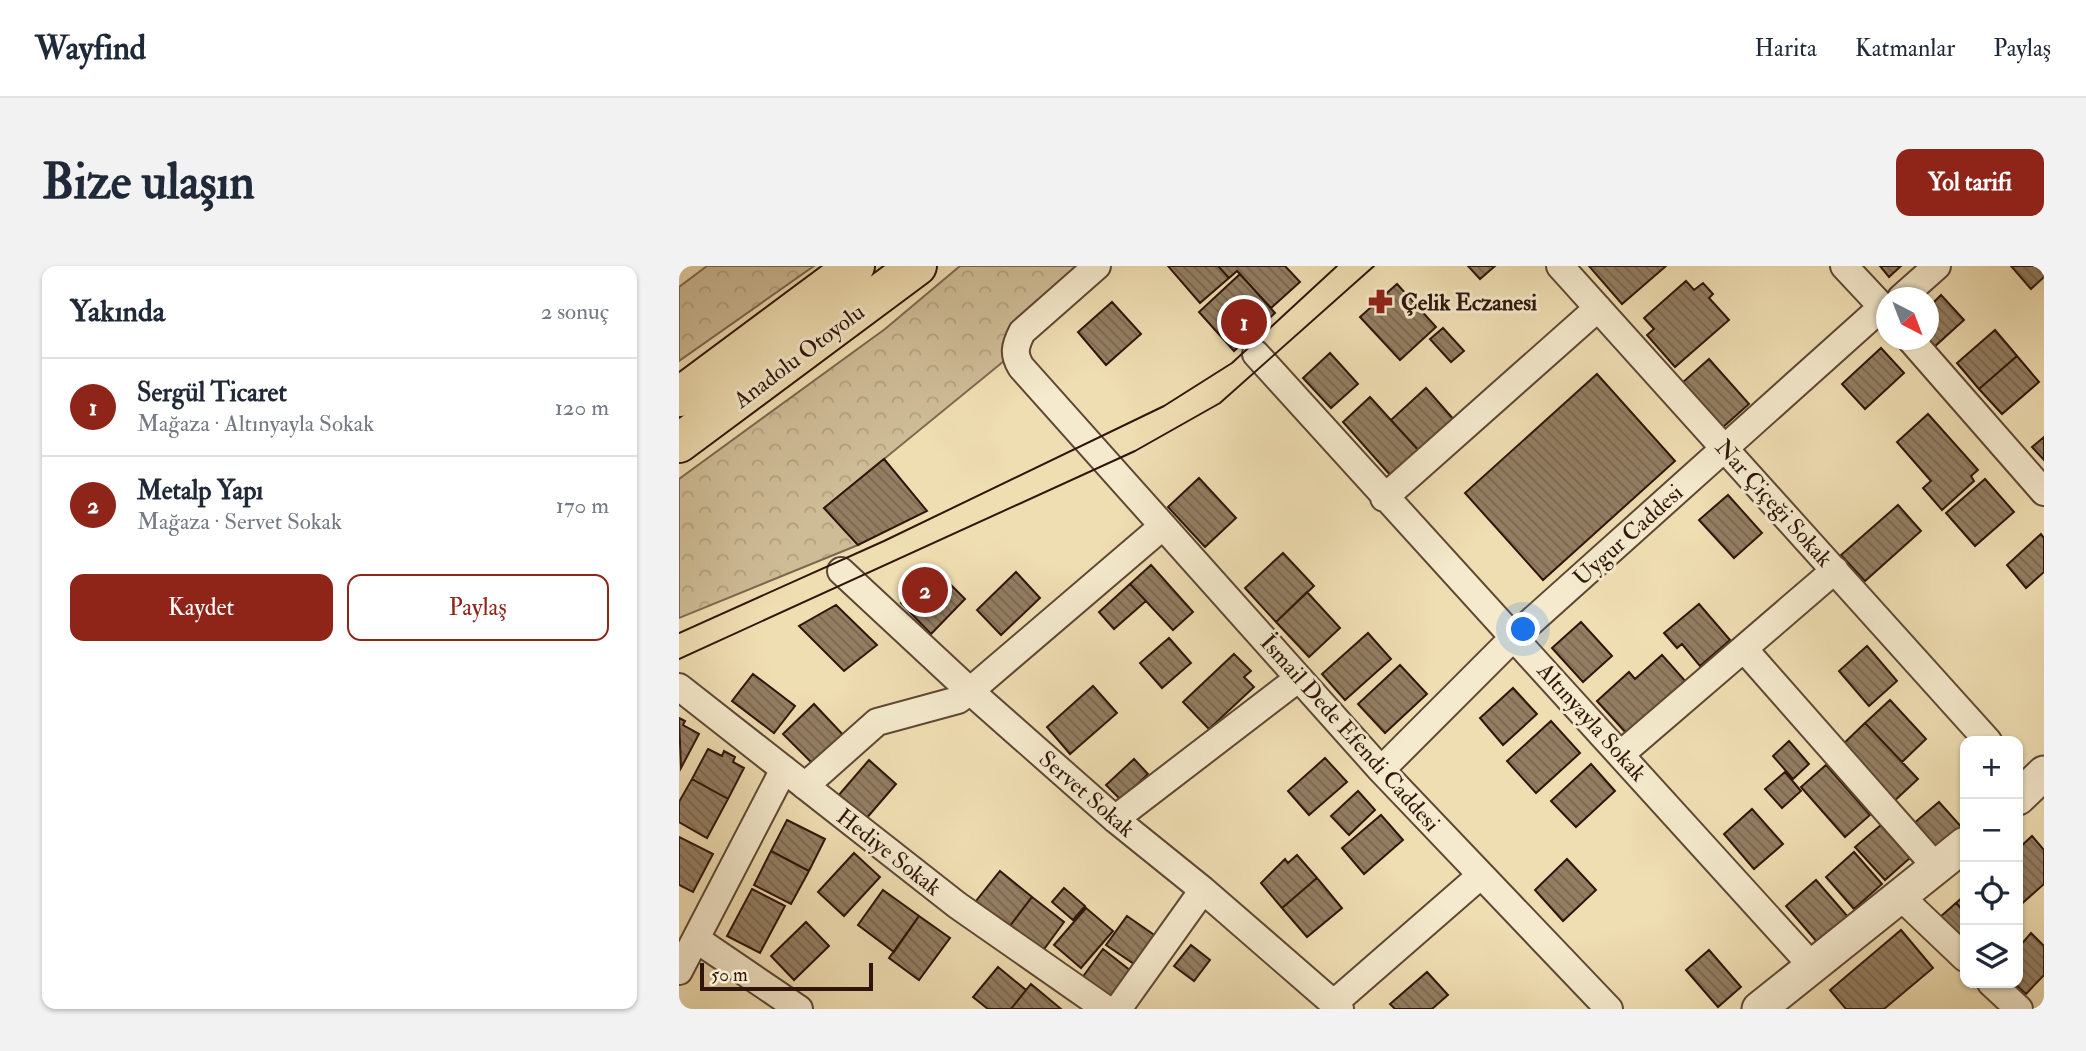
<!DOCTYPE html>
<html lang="tr">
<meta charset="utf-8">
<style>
:root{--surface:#fff;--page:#f2f2f3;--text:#1f2937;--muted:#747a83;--line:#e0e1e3;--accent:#8f2418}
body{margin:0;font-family:"IM FELL Double Pica",serif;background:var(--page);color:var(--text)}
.controls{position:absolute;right:21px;bottom:21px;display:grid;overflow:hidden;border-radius:14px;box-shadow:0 2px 5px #0004}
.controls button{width:63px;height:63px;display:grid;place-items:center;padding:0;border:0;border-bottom:2px solid var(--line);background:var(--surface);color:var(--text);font:35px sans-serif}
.compass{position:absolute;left:1197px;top:21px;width:63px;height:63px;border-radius:50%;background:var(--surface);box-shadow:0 2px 5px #0004;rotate:138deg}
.scale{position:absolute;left:21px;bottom:18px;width:173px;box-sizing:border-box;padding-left:7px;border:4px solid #2f150b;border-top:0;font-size:19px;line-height:24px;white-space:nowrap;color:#2f150b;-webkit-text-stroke:5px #f5eacd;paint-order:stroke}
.you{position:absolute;left:845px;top:364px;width:24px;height:24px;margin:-18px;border:5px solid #fff;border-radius:50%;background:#1a73e8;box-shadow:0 0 0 10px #1a73e833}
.badge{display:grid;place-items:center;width:46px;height:46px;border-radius:50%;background:var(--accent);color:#fff;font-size:23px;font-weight:700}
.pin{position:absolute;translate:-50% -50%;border:4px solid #fff;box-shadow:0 2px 7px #0006}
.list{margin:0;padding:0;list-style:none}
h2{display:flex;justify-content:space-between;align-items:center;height:91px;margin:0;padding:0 28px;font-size:30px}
h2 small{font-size:23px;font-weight:400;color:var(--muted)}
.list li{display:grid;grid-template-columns:46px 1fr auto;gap:21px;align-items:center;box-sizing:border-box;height:98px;padding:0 28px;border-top:2px solid var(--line)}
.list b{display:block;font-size:26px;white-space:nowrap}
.list p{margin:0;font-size:23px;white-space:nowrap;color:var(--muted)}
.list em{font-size:23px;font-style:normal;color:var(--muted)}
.actions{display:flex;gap:14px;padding:21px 28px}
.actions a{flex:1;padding:16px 0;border:2px solid var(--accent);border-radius:14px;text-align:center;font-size:24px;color:var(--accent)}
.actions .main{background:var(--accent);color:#fff}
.icon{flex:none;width:38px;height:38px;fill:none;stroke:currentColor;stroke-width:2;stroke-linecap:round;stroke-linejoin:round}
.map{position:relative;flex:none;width:1365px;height:743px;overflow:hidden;border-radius:14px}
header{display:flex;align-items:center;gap:42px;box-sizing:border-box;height:98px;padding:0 35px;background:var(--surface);border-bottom:2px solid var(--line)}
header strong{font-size:33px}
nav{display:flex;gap:38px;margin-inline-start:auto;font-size:24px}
.intro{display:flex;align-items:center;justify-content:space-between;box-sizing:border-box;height:168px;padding:0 42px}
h1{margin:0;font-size:49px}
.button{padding:18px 32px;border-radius:14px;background:var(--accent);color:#fff;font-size:24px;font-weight:700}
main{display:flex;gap:42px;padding:0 42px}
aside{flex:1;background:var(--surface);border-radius:14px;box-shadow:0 2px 5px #0004}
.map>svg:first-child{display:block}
.forest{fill:url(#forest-crowns);stroke:#7e6850;stroke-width:2}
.building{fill:url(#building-back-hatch);stroke:#2f150b;stroke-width:2}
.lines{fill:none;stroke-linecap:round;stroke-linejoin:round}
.minor-casing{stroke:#5f4735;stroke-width:30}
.tertiary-casing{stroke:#5f4735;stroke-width:37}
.motorway-casing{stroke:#2f150b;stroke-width:42}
.minor{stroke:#f5eacd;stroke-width:26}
.tertiary{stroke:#f5eacd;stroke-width:33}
.motorway{stroke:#efdeb2;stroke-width:38}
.tram{stroke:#2f150b;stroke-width:2}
.labels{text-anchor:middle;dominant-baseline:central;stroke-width:6;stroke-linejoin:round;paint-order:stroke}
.poi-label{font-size:23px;font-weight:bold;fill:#2f150b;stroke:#f5eacd;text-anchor:start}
.street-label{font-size:23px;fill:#2f150b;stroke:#f5eacd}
</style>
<header>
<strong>Wayfind</strong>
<nav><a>Harita</a><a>Katmanlar</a><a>Paylaş</a></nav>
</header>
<div class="intro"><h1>Bize ulaşın</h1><a class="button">Yol tarifi</a></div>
<main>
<aside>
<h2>Yakında<small>2 sonuç</small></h2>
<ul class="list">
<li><span class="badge">1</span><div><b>Sergül Ticaret</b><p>Mağaza · Altınyayla Sokak</p></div><em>120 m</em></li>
<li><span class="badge">2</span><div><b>Metalp Yapı</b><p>Mağaza · Servet Sokak</p></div><em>170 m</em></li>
</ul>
<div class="actions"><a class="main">Kaydet</a><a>Paylaş</a></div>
</aside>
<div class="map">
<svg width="1365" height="743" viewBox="0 0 1365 743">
<defs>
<pattern id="forest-crowns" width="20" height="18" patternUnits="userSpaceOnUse" patternTransform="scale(1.75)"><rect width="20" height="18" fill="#cebc96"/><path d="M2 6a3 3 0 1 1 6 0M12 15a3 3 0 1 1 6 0" fill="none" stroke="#b1a180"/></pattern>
<pattern id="building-back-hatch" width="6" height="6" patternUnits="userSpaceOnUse" patternTransform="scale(1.75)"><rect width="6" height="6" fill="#937e62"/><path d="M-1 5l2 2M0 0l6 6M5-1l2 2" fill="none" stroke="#78664f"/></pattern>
</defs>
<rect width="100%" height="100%" fill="#efdeb2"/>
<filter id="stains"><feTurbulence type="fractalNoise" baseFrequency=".00286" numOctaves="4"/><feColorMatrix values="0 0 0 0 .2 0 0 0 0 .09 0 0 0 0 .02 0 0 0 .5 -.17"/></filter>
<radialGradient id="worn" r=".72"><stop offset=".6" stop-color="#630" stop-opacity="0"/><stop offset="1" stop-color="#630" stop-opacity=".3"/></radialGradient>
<path class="forest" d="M 28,0 L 135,0 L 0,95 L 0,21 Z
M 281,0 L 399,0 L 333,59 L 325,95 L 145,242 L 179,279 L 0,352 L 0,213 L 206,63 Z"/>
<path class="building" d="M 489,0 L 539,0 L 550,12 L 521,37 Z
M 539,0 L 606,0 L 621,16 L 592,42 L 558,5 L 550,12 Z
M 789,0 L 816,0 L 801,13 Z
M 910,0 L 987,0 L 943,38 Z
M 1201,0 L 1222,0 L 1210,11 Z
M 1332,0 L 1365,0 L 1365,11 L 1352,23 Z
M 561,8 L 596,47 L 555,85 L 520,46 Z
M 1007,15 L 1015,24 L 1024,17 L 1034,28 L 1030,32 L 1050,54 L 996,101 L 968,69 L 975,63 L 965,52 Z
M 718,18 L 757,61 L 721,94 L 681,51 Z
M 1262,29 L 1285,54 L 1254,82 L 1246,74 L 1250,74 L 1250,41 Z
M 433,36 L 462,68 L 427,99 L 399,66 Z
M 764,62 L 785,85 L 772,96 L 751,73 Z
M 1316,64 L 1338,90 L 1300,123 L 1278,97 Z
M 1202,82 L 1225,107 L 1186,143 L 1163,118 Z
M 651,87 L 679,118 L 652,142 L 624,112 Z
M 1338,90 L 1360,116 L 1323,148 L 1300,123 Z
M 1030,93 L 1070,138 L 1043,162 L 1003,117 Z
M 918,108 L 996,195 L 864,314 L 786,227 Z
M 747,122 L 776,155 L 741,186 L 712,154 Z
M 691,131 L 741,186 L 713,211 L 664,156 Z
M 1249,148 L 1299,204 L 1292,210 L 1295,215 L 1263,244 L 1244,222 L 1252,215 L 1218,176 Z
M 1365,171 L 1365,194 L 1353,181 Z
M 205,193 L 248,245 L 179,279 L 145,242 Z
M 520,212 L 557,252 L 526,281 L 489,241 Z
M 1306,213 L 1335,246 L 1296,280 L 1267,247 Z
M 1049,229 L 1083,267 L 1055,292 L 1020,254 Z
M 1219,239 L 1242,265 L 1186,315 L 1162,289 Z
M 1362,268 L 1365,272 L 1365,306 L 1347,322 L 1328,299 Z
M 604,287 L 635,320 L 597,356 L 566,322 Z
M 472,299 L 514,346 L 494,364 L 451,318 Z
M 256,303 L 286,333 L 252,368 L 222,337 Z
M 337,306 L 361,332 L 322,369 L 298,344 Z
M 451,318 L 467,335 L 435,363 L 420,346 Z
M 628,326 L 661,362 L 630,391 L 597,356 Z
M 1020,338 L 1051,374 L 1021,400 L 1003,378 L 998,382 L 985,367 Z
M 157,339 L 198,379 L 165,405 L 120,360 Z
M 902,356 L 933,390 L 904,416 L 873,382 Z
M 689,367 L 712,393 L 666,434 L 643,408 Z
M 490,372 L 512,397 L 483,422 L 461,397 Z
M 1188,380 L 1218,415 L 1190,440 L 1160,405 Z
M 555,388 L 572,405 L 565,411 L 575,421 L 530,463 L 504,436 Z
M 983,389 L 1007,416 L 948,468 L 918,435 L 950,406 L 956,413 Z
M 721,399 L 748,428 L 706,467 L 679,438 Z
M 74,408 L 116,440 L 95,467 L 53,435 Z
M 414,420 L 438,447 L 391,488 L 368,461 Z
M 834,422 L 858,448 L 824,479 L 801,452 Z
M 1211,434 L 1247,473 L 1223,496 L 1186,457 Z
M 135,438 L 167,472 L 137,501 L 104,468 Z
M 0,452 L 6,455 L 4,459 L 20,468 L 2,502 Z
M 872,455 L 901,487 L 857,527 L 828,495 Z
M 1186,457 L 1239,513 L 1213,537 L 1160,482 Z
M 1110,475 L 1130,498 L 1114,513 L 1094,490 Z
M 29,483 L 43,490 L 45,485 L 56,491 L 54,496 L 65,502 L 49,533 L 13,513 Z
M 646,492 L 668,516 L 630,549 L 609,525 Z
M 455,493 L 469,508 L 442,534 L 427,519 Z
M 190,494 L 217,518 L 186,554 L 159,530 Z
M 912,498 L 936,525 L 897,561 L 872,535 Z
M 1147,499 L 1191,549 L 1166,571 L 1122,521 Z
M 1106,506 L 1122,525 L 1103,542 L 1086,523 Z
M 13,513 L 49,533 L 28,572 L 0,556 L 0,536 Z
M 679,525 L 696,544 L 670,569 L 652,550 Z
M 1260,536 L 1285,564 L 1259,586 L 1234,558 Z
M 1073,543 L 1104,578 L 1075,603 L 1045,568 Z
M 702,549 L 724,574 L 685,608 L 663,582 Z
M 108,554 L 146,573 L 130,605 L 92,585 Z
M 1202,559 L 1231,592 L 1206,614 L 1176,581 Z
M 1353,570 L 1365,584 L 1365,618 L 1339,641 L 1339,583 Z
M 0,571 L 34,588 L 14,626 L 0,619 Z
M 92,585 L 130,605 L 112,638 L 75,619 Z
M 1175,586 L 1203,618 L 1175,643 L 1147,611 Z
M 175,587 L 201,611 L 165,650 L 139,626 Z
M 618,589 L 638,612 L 603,642 L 582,617 L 606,593 L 609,597 Z
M 888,593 L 917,624 L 884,655 L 856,624 Z
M 321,605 L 353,631 L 327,665 L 293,640 Z
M 638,612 L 663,642 L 628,671 L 603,642 Z
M 1137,614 L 1169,651 L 1139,677 L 1107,640 Z
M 385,622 L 406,640 L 394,654 L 373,636 Z
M 73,623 L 106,640 L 81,687 L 48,670 Z
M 204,624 L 240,650 L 215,686 L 179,659 Z
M 1286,629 L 1286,647 L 1277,637 Z
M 353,631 L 385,656 L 360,690 L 327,665 Z
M 1277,637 L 1286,647 L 1286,680 L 1261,651 Z
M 407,642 L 434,665 L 402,702 L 375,679 Z
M 240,650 L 271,672 L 240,714 L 210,692 Z
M 448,650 L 481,673 L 461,702 L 427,679 Z
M 127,656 L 150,680 L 115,714 L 92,690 Z
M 1222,664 L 1254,702 L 1205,743 L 1167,743 L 1151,724 Z
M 1352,667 L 1365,680 L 1365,709 L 1347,728 L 1335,717 L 1339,717 L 1339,682 Z
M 512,679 L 531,694 L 515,715 L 495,700 Z
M 424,683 L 457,709 L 435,737 L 403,712 Z
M 1030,684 L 1062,721 L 1039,741 L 1007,704 Z
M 319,701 L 347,724 L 332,743 L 309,743 L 294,731 Z
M 748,706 L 769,729 L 753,743 L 716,743 L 711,738 Z
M 352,718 L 382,743 L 332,743 Z"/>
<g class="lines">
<defs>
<path id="minor" d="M 418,0 L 343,66 C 336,80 334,88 342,101 L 702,504 L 930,743
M 881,0 L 1309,475
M 1165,0 L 1208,46
M 1222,32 L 1258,0
M 1232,74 L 1365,226
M 577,88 L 1134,701
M 705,232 L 919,42
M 162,305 L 291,425 L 436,553 L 524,624 L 661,743
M 1065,383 L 1258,602
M 0,421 L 278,639 L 427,743
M 942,488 L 1156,304
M 702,504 L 835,371 L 1203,41
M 126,520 L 198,456 L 279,434 L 291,425 L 484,260
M 436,553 L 620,412
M 1223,632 L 1286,692
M 17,673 L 120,743
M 0,705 L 105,503
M 1312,717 L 1340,743
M 654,738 L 801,610
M 439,743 L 524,624"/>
<path id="tertiary" d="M 1339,532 L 1365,507
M 1080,743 L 1286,578"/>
<path id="motorway" d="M 0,131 L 176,0
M 0,177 L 238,0"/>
</defs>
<use href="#minor" class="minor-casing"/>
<use href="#tertiary" class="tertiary-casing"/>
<use href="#motorway" class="motorway-casing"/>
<use href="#minor" class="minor"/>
<use href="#tertiary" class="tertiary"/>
<use href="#motorway" class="motorway"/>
<path class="tram" d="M 0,367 L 205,275 L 485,140 L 553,97 L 658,0
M 0,393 L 456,185 L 541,137 L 695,0"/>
</g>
<defs>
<symbol id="pharmacy-bare" viewBox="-9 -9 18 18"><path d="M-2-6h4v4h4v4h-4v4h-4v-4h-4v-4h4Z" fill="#8f2418" stroke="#f5eacd" stroke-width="2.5" paint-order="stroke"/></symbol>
</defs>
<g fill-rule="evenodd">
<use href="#pharmacy-bare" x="684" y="18" width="35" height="35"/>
</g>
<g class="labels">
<g class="poi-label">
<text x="722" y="36">Çelik Eczanesi</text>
</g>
<g class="street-label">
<text transform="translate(120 90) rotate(-37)">Anadolu Otoyolu</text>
<text transform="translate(1095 237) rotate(48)">Nar Çiçeği Sokak</text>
<text transform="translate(949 269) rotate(-42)">Uygur Caddesi</text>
<text transform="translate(913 456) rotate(48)">Altınyayla Sokak</text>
<text transform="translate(671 467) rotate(48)">İsmail Dede Efendi Caddesi</text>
<text transform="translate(408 528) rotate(41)">Servet Sokak</text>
<text transform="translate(210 586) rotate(38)">Hediye Sokak</text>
</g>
</g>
<rect width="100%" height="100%" filter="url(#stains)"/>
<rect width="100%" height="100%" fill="url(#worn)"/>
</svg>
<div class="controls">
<button>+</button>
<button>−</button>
<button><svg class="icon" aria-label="locate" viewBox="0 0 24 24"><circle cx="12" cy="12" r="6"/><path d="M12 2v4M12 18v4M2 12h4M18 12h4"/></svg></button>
<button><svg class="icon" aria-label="layers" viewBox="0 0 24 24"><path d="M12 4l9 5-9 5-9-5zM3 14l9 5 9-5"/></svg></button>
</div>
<svg class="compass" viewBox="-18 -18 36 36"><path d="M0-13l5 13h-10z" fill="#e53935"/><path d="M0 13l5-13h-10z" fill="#747a83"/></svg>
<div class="scale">50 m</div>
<div class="you"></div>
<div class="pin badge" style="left:565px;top:56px">1</div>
<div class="pin badge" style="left:246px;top:324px">2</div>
</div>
</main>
